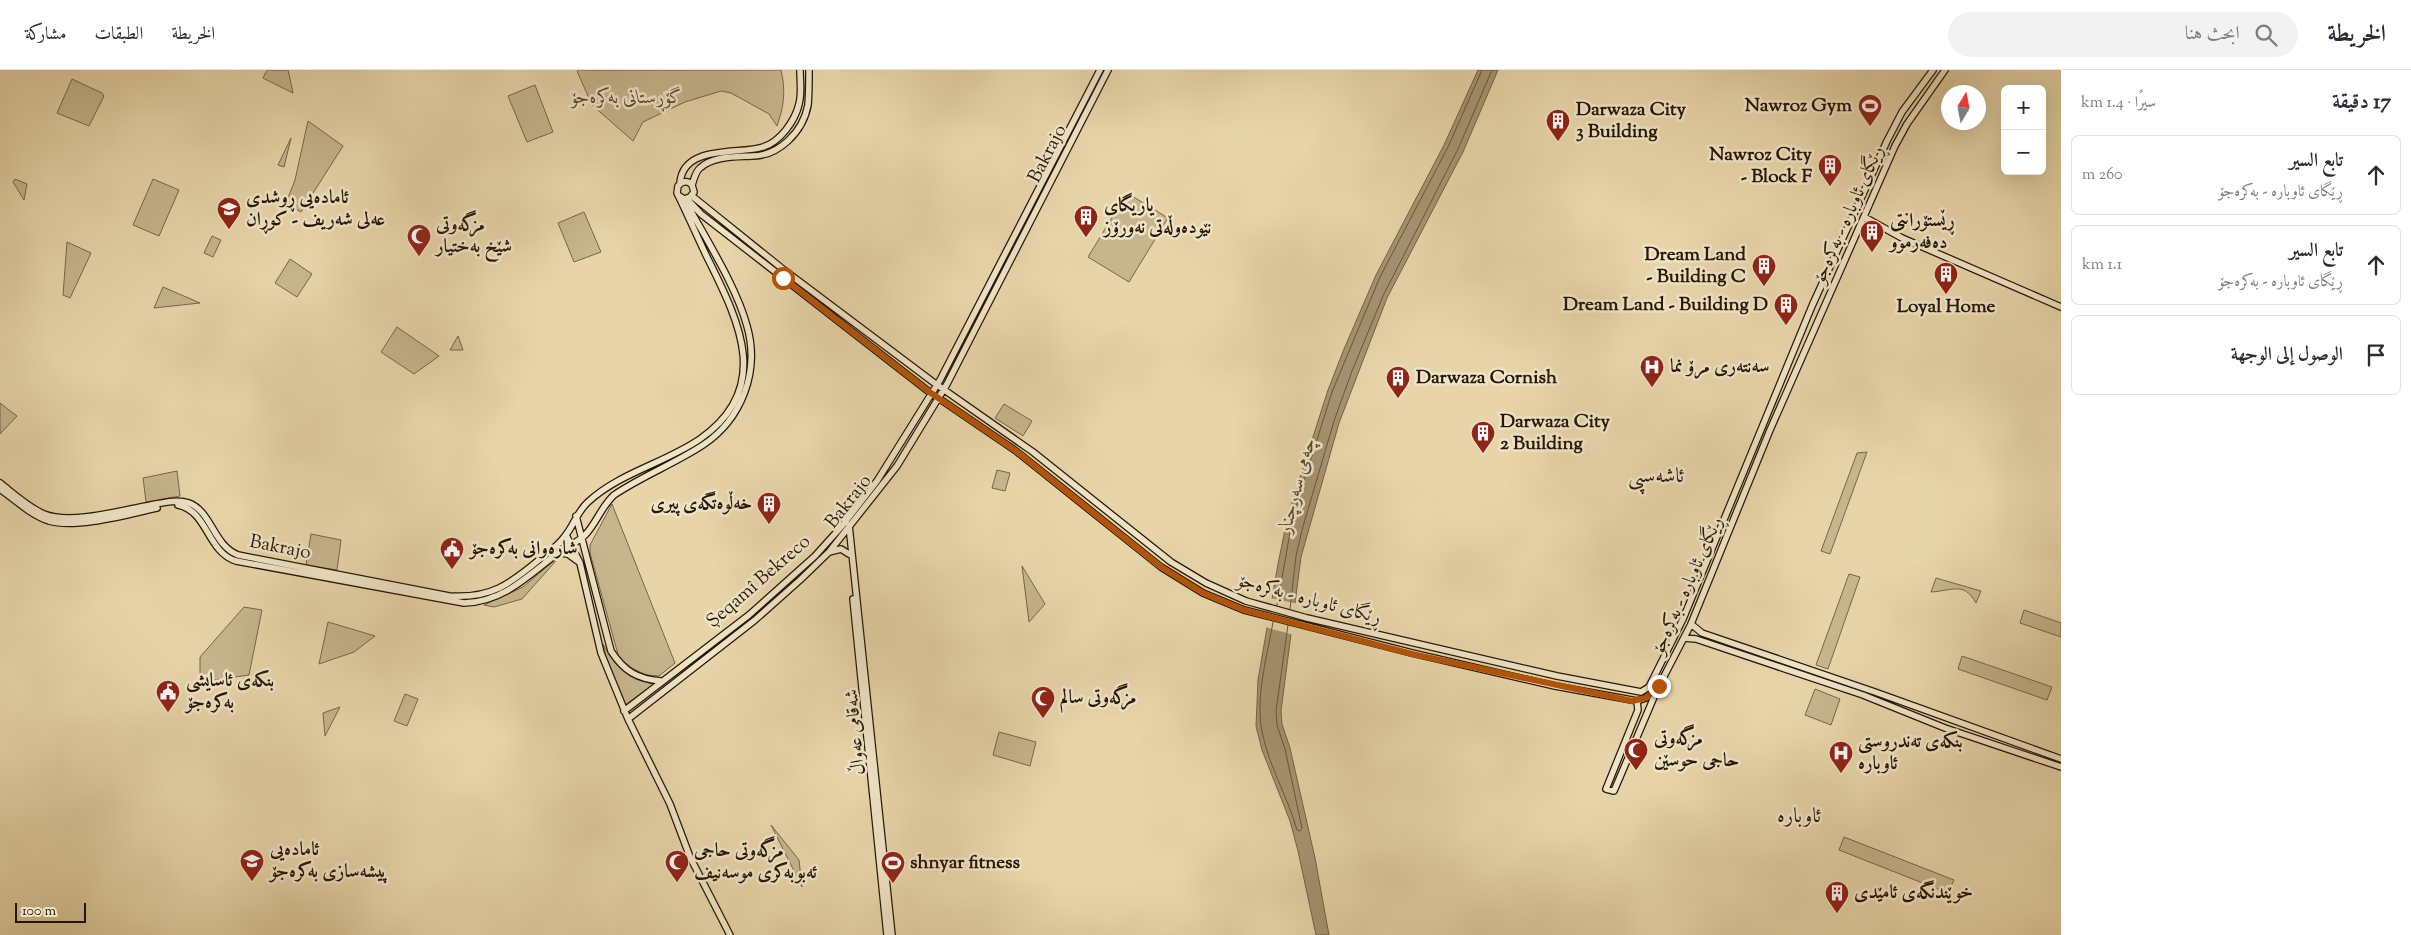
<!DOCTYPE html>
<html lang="ar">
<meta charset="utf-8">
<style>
:root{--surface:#fff;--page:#f2f2f3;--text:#2b2b33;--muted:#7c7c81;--line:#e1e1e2}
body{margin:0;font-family:"Sorts Mill Goudy",Amiri,serif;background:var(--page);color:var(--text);direction:rtl}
.controls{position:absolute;right:15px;top:15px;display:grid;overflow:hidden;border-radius:8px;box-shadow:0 5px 20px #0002}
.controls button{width:45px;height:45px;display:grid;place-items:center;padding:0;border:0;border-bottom:1px solid var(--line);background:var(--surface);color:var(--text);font:25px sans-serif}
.compass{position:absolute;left:1941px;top:15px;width:45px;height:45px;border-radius:50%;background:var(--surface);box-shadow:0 5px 20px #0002;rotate:10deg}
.scale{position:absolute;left:15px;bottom:12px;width:71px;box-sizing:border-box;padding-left:5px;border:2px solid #271603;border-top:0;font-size:14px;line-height:18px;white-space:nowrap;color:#271603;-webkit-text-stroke:4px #efe4c7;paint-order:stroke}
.stop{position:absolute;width:15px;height:15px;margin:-11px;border:4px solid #b45309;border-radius:50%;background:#fff}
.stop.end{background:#b45309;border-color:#fff;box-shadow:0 1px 5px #0008}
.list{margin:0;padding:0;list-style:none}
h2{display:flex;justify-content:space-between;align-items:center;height:65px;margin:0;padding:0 20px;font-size:21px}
h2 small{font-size:16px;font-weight:400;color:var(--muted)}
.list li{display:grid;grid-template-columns:32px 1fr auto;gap:15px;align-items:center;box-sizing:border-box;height:80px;margin:0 10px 10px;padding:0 10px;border:1px solid var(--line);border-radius:8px}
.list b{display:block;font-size:19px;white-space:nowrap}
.list p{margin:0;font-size:16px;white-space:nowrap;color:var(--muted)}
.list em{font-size:16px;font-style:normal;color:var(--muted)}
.icon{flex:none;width:28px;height:28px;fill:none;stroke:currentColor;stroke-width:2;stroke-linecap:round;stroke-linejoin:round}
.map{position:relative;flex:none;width:2061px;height:865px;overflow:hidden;direction:ltr}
header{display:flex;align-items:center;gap:30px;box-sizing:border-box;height:70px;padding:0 25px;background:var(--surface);border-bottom:1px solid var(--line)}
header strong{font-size:24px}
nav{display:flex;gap:28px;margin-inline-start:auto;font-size:18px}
.search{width:350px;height:45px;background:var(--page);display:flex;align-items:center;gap:12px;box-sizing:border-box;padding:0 18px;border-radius:28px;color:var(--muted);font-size:19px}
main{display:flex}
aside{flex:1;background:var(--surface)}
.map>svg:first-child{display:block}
.green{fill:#c6b58d;stroke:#766648}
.water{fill:#a69471;stroke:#736245}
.pier{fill:#e7d5a9}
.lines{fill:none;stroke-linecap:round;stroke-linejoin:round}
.shore{stroke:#66553a;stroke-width:1}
.secondary-casing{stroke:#271603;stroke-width:8}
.secondary{stroke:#efe4c7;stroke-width:5.5}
.route{stroke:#b45309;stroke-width:6}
.labels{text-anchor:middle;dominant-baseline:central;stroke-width:5;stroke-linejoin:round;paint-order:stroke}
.park-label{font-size:19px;font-style:italic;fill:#57462c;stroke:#efe4c7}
.poi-label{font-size:19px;font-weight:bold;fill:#271603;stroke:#efe4c7;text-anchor:start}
.street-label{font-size:19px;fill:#271603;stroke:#efe4c7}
.water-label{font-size:20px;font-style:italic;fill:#5a482f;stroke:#efe4c7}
.quarter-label{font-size:21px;fill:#271603;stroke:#efe4c7}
</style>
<header>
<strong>الخريطة</strong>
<div class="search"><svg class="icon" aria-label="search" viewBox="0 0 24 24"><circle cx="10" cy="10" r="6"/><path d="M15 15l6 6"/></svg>ابحث هنا</div>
<nav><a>الخريطة</a><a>الطبقات</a><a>مشاركة</a></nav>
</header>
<main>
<aside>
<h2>17 دقيقة<small>سيرًا · 1.4 km</small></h2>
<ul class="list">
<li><svg class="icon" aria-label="ahead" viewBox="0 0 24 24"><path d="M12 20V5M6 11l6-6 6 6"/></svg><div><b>تابع السير</b><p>ڕێگای ئاوبارە - بەکرەجۆ</p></div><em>260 m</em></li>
<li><svg class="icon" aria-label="ahead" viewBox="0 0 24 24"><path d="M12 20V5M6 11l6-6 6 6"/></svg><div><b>تابع السير</b><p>ڕێگای ئاوبارە - بەکرەجۆ</p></div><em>1.1 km</em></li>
<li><svg class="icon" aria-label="arrive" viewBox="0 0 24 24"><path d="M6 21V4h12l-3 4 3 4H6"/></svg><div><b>الوصول إلى الوجهة</b></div></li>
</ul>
</aside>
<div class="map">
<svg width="2061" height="865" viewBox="0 0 2061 865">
<rect width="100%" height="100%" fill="#e7d5a9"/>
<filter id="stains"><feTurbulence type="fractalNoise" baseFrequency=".004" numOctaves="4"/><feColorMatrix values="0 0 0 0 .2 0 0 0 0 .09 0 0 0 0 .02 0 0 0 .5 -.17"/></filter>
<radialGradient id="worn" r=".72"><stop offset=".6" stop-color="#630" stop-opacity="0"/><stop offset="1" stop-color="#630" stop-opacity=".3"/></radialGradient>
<path class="green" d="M 267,0 L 288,0 L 293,23 L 263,8 Z
M 579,0 L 781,0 C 786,21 784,36 777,56 L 769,44 L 731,23 L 721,21 L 685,32 L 643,52 L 633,71 L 592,35 L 577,1 Z
M 72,9 L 102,23 L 104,26 L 89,56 L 57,43 Z
M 535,15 L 553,62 L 527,72 L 508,26 Z
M 308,51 L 343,76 L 301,142 L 286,133 L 295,110 Z
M 291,68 L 284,97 L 278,95 Z
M 15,109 L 27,114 L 24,130 L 13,112 Z
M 153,109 L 179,120 L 159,166 L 133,155 Z
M 1127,123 L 1168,148 L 1129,212 L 1088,187 Z
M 584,142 L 601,182 L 574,192 L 558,153 Z
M 212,166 L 221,170 L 213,187 L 204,183 Z
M 67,172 L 91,183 L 70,228 L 63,225 Z
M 290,189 L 312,204 L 297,227 L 275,213 Z
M 163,217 L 200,233 L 154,238 Z
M 397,257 L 439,286 L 414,304 L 381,282 Z
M 458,266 L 463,280 L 450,280 Z
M 0,333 L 17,346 L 0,364 Z
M 1004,334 L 1032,351 L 1023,366 L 995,348 Z
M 1867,382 L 1830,484 L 1821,481 L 1857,383 Z
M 997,400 L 1010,403 L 1005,421 L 992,418 Z
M 177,401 L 180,426 L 146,432 L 143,408 Z
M 612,434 L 675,593 L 659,606 L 646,605 L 632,598 L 619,588 L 590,483 L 590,475 Z
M 311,464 L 341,470 L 337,500 L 306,495 Z
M 562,484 L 522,529 L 494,537 L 484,535 L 523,517 Z
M 1022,496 L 1045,534 L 1029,552 Z
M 1849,504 L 1860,507 L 1828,599 L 1816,595 Z
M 1936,508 L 1981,521 L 1976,533 C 1964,511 1952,521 1931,522 Z
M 244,537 L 262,540 L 249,605 L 200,612 L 200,587 Z
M 2024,540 L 2061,553 L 2061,567 L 2020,553 Z
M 328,552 L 375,566 L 354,582 L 319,594 Z
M 603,574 C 617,599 626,607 654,614 L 625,635 L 610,603 Z
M 1962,586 L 2052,617 L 2047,630 L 1958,599 Z
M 1815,619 L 1840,629 L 1831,655 L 1805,645 Z
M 405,624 L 418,629 L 407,656 L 394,651 Z
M 340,637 L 325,666 L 323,643 Z
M 999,662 L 1036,672 L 1030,696 L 993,685 Z
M 771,755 L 799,790 L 802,817 Z
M 1844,767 L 1954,810 L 1948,823 L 1839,780 Z"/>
<path class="water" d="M 1478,0 L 1498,0 L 1463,82 L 1387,228 L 1339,353 L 1301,487 L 1281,641 L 1282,654 L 1290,678 L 1315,788 L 1329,865 L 1316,865 L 1298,781 L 1290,751 L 1262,680 L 1256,656 L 1258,610 L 1278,494 L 1288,445 L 1328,320 L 1344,279 L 1376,205 L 1444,75 Z"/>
<path class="pier" d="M 1270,528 L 1299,534 L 1294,565 L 1265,557 Z"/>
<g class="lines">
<path class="shore" d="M 1277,535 L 1293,446 L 1332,322 L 1380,207 L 1448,77 L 1482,0
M 1290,539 L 1296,486 L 1302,460 L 1334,351 L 1352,301 L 1383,226 L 1458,79 L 1492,0
M 1273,552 C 1267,588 1254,630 1263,666 C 1270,698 1288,728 1297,760 L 1300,761 L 1302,758 L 1285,679 L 1277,655 L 1276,641 L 1288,555"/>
<defs>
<path id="secondary" d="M 680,113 C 683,74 739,85 763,77 C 780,72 795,51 799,34 C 802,23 800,11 800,0
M 692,115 C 694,110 695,102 700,98 C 713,86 735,87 752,86 C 779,86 803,62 808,35 C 809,24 809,11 809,0
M 692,126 L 784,200 L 933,312 L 1033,382 L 1171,492 L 1206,513 L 1246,531 L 1307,548 L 1557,606 L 1641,622 L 1649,617 L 1683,549 L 1812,236 L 1887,71 L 1902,42 L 1933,0
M 687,129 L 701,144 L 928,321 L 1016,381 L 1161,497 L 1203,523 L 1244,540 L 1412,583 L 1555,616 L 1637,631 L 1646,628 L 1659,616 L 1691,554 L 1770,360 L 1895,76 L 1907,54 L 1945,0
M 1866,148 L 1902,168 L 2061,237
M 0,413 C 14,424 28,437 44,444 C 71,455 122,440 151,435 C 162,433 177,429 189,433 C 212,442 213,475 238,485 L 449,526 C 491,529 510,514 540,489 C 549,482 559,475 565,466 C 574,455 577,442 588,432 C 619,403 665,393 700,369 C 775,317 737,248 706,185 C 696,164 687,143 677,123 L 678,116 C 682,111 688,110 692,115 L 694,122 L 690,127 L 684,129 L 678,125
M 0,419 C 15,430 31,445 49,451 C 77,459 129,444 157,438
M 178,435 C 208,441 207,482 236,491 L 464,533 C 504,532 529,505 559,482 C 567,476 577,473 585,465 C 596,454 601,437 614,425 C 642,406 674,394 703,375 C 742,349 760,301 747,256 C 736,215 705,168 685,130
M 576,446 L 611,581 C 624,601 637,609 661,611
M 849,455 L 892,865
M 566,465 L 580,493 L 601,583 L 628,649 L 755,550 L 800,510 L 829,482 L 897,396 L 947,314 L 1108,0
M 829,482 L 841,479 L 849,484
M 559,483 L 568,484 L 579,492
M 853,529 L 887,865
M 1691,554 L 1702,563 L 1875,622 L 2061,689
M 1684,568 L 1696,569 L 1863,625 L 1945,658 L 2061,697
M 1637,631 L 1638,640 L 1606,719 L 1614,721 L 1657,620
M 624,641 L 749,545 L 815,486 L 842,456 L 877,411 L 940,310 L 1100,0
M 628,649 L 670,734 L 690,787 L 730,865"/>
</defs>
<use href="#secondary" class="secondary-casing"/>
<use href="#secondary" class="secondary"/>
</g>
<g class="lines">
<path class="route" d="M 783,208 L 928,321 L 1016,381 L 1161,497 L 1203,523 L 1244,540 L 1412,584 L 1632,631 L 1646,628 L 1659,616"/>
</g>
<defs>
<symbol id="stadium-pin" viewBox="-11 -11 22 30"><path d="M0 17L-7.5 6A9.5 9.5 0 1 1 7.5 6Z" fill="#8f2418" stroke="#efe4c7"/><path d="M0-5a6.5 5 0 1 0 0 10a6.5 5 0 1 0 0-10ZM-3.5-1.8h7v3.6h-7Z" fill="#fff"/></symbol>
<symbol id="building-pin" viewBox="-11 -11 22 30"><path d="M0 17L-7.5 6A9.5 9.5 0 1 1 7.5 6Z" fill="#8f2418" stroke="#efe4c7"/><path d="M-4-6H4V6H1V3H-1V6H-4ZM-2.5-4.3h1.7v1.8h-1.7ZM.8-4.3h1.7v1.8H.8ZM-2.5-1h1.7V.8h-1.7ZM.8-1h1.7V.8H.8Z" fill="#fff"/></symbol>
<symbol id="school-pin" viewBox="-11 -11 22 30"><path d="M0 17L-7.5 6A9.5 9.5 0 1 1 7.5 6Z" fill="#8f2418" stroke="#efe4c7"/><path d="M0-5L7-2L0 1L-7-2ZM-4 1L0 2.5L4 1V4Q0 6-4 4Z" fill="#fff"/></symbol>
<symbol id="mosque-pin" viewBox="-11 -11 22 30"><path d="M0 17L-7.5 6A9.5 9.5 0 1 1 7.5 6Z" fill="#8f2418" stroke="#efe4c7"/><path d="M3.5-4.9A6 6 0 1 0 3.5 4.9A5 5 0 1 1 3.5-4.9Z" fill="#fff"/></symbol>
<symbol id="hospital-pin" viewBox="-11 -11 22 30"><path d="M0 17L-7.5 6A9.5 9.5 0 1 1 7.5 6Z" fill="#8f2418" stroke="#efe4c7"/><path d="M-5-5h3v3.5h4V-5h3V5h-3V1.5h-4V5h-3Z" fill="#fff"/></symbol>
<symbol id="civic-pin" viewBox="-11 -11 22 30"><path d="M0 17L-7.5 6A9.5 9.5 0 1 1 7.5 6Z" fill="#8f2418" stroke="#efe4c7"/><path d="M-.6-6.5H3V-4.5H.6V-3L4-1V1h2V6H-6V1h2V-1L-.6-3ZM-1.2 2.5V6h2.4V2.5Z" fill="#fff"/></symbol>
</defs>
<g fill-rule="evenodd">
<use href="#stadium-pin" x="1856" y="22" width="28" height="38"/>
<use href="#building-pin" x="1544" y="37" width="28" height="38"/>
<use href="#building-pin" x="1816" y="82" width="28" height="38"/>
<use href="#school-pin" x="215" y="125" width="28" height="38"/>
<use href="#building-pin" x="1072" y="133" width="28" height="38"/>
<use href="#building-pin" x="1858" y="148" width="28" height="38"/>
<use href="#mosque-pin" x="405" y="152" width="28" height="38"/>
<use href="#building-pin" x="1750" y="182" width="28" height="38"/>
<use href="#building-pin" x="1932" y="190" width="28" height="38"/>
<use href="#building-pin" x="1772" y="221" width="28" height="38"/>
<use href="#hospital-pin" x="1638" y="283" width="28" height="38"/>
<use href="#building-pin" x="1384" y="294" width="28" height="38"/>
<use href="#building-pin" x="1469" y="349" width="28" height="38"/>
<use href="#building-pin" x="755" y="420" width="28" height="38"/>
<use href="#civic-pin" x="438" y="465" width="28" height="38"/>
<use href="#civic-pin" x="154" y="608" width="28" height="38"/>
<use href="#mosque-pin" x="1029" y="614" width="28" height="38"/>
<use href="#mosque-pin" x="1622" y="666" width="28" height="38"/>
<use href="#hospital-pin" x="1827" y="669" width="28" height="38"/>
<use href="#school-pin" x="238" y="777" width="28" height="38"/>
<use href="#mosque-pin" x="663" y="778" width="28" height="38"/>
<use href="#stadium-pin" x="879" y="779" width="28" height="38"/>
<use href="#building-pin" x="1823" y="809" width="28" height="38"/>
</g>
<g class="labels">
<g class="park-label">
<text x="627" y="28">گۆڕستانی بەکرەجۆ</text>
</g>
<g class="poi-label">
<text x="1852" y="36" text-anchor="end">Nawroz Gym</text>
<text x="1576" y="40">Darwaza City<tspan x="1576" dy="22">3 Building</tspan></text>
<text x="1812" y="85" text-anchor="end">Nawroz City<tspan x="1812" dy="22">- Block F</tspan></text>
<text x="246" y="128">ئامادەیی ڕوشدی<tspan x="246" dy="22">عەلی شەریف - کوڕان</tspan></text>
<text x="1104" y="136">یاریگای<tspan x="1104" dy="22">نێودەوڵەتی نەورۆز</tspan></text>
<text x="1890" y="151">ڕێستۆرانتی<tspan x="1890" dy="22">دەفەرموو</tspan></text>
<text x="436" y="155">مزگەوتی<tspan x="436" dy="22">شێخ بەختیار</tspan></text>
<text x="1746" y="185" text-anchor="end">Dream Land<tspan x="1746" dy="22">- Building C</tspan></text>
<text x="1768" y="235" text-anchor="end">Dream Land - Building D</text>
<text x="1946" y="237" text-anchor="middle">Loyal Home</text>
<text x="1670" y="297">سەنتەرى مرۆ نما</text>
<text x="1416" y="308">Darwaza Cornish</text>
<text x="1500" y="352">Darwaza City<tspan x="1500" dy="22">2 Building</tspan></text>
<text x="752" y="434" text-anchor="end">خەڵوەتگەی پیری</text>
<text x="470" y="479">شارەوانی بەکرەجۆ</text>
<text x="186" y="611">بنکەی ئاسایشی<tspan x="186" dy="22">بەکرەجۆ</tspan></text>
<text x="1060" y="628">مزگەوتی سالم</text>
<text x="1654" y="669">مزگەوتی<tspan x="1654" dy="22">حاجی حوسێن</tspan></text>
<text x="1858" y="672">بنکەی تەندروستی<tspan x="1858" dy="22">ئاوبارە</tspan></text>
<text x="270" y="780">ئامادەیی<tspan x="270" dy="22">پیشەسازی بەکرەجۆ</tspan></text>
<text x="694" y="781">مزگەوتی حاجی<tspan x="694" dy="22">ئەبوبەکری موسەنیف</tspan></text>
<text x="910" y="793">shnyar fitness</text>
<text x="1854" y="823">خوێندنگەی ئامێدی</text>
</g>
<g class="street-label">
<text transform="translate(1048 84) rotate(-63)">Bakrajo</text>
<text transform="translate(1849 145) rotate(-66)">ڕێگای ئاوبارە - بەکرەجۆ</text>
<text transform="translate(849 432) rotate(-52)">Bakrajo</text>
<text transform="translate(280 478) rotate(11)">Bakrajo</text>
<text transform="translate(759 512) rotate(-41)">Şeqamî Bekreco</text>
<text transform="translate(1688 516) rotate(-66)">ڕێگای ئاوبارە - بەکرەجۆ</text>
<text transform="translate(1309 530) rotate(15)">ڕێگای ئاوبارە - بەکرەجۆ</text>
<text transform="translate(856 662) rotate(-95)">شەقامی عەواڵ</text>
</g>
<g class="water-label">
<text transform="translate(1298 416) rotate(-75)">چەمی سەرچنار</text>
</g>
<g class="quarter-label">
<text x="1656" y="407">ئاشەسپی</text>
<text x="1799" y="747">ئاوبارە</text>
</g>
</g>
<rect width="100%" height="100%" filter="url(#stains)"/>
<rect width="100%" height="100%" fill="url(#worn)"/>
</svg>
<div class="controls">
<button>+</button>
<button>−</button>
</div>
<svg class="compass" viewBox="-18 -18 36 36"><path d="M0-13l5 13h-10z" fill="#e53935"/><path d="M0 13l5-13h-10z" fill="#7c7c81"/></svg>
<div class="scale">100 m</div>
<div class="stop" style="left:783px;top:208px"></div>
<div class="stop end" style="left:1659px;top:616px"></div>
</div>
</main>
